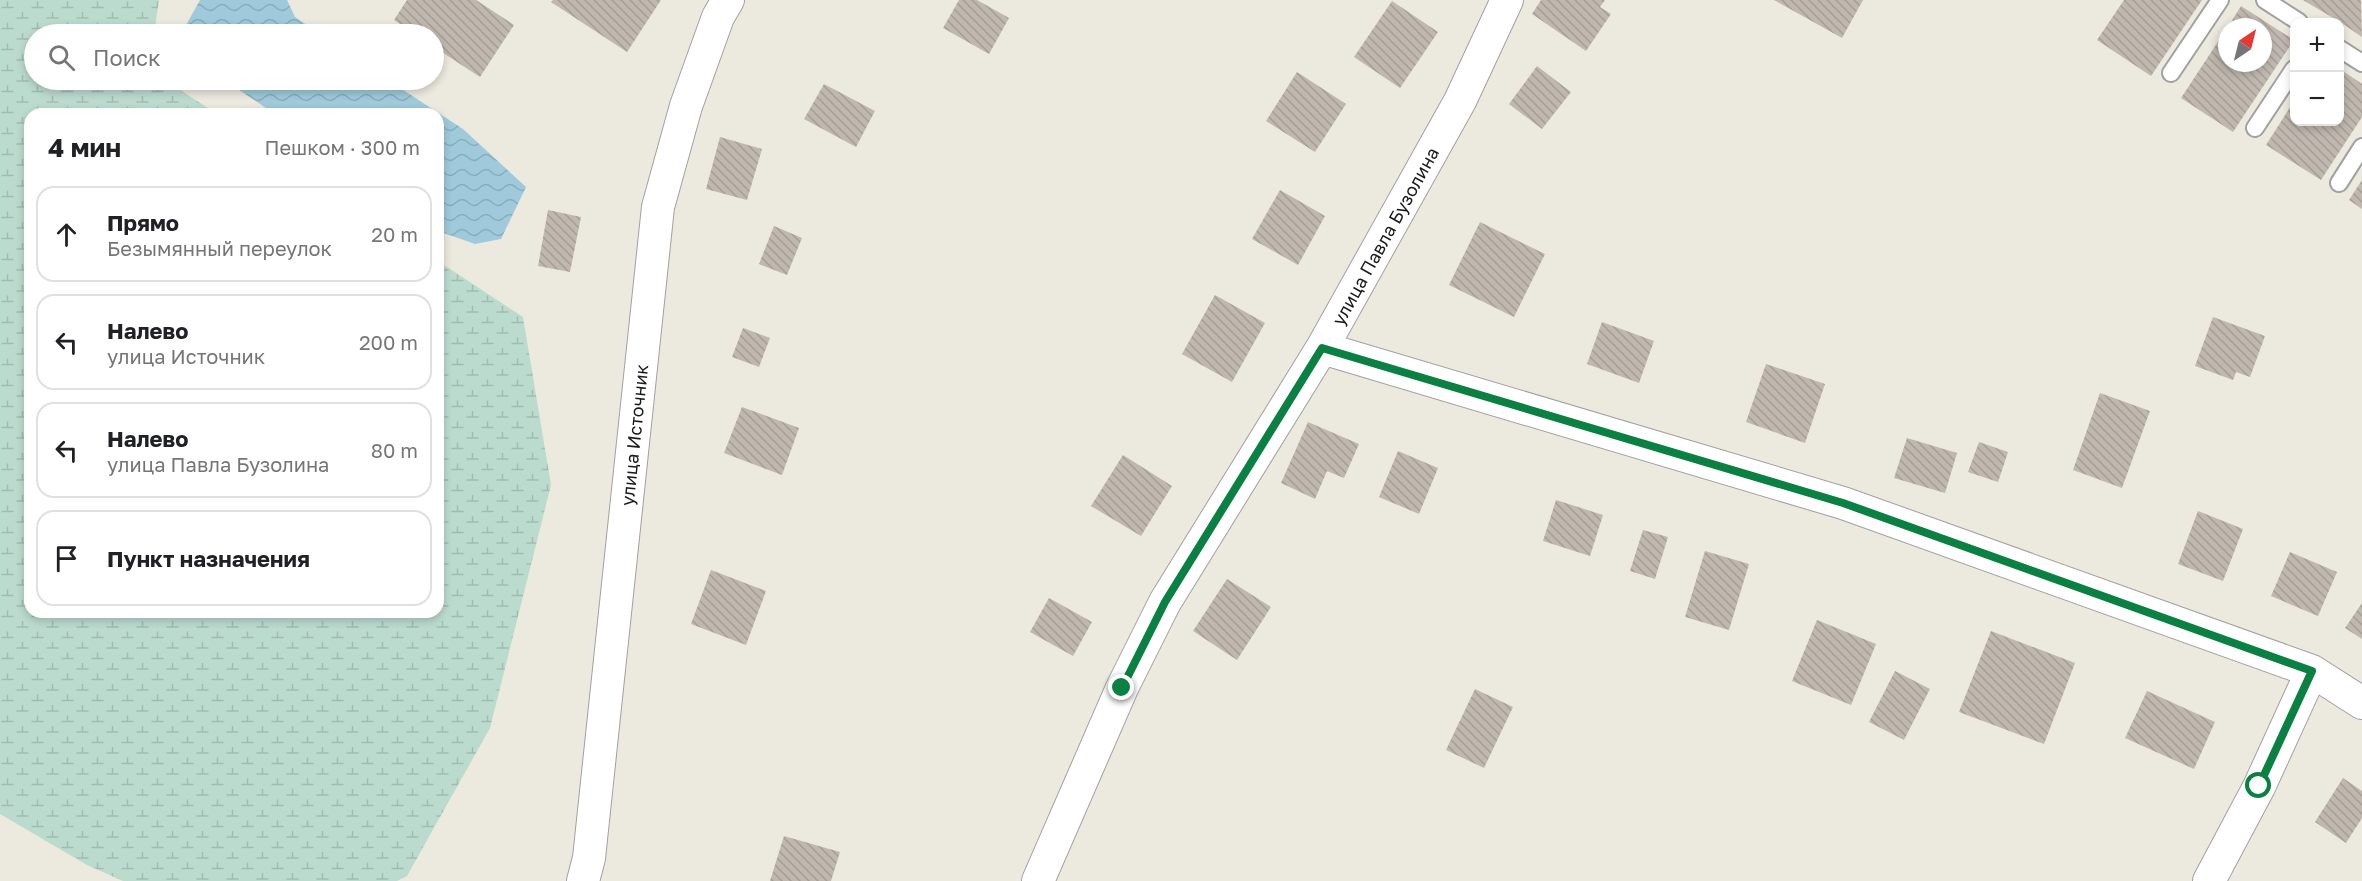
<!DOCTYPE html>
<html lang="ru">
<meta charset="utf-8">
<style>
:root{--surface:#fff;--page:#f2f2f2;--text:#202124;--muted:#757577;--line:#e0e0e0}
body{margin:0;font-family:"Golos Text",sans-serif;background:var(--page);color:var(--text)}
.controls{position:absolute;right:18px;top:18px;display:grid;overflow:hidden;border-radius:12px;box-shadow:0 3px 9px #0003}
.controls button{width:54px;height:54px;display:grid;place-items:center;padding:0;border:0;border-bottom:2px solid var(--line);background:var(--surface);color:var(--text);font:30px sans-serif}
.compass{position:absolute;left:2218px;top:18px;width:54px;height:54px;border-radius:50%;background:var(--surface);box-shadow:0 3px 9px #0003;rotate:35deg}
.stop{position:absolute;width:18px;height:18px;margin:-14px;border:4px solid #0b8043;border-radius:50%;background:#fff}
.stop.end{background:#0b8043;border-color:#fff;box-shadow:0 2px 6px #0008}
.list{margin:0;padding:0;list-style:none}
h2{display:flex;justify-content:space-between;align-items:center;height:78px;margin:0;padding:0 24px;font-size:26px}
h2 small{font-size:20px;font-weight:400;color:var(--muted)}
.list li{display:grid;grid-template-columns:39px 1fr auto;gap:18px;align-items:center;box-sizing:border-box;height:96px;margin:0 12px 12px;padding:0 12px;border:2px solid var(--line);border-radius:18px}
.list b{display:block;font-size:22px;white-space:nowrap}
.list p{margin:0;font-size:20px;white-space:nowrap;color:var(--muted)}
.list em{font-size:20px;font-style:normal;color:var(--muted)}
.icon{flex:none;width:33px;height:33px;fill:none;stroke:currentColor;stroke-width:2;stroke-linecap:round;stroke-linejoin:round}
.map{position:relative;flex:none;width:2362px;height:881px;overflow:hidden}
.search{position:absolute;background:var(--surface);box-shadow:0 3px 9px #0003;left:24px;top:24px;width:420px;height:66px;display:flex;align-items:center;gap:15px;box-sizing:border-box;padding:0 21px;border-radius:33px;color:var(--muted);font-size:22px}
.panel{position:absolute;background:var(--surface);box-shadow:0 3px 9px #0003;left:24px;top:108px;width:420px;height:510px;border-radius:18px}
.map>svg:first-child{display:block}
.wetland{fill:url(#wetland-marsh)}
.water{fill:url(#water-waves)}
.building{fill:url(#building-back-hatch)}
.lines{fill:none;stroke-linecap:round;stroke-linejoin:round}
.service-casing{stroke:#a1a1a1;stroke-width:20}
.minor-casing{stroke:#a1a1a1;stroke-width:34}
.service{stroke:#fff;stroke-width:16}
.minor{stroke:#fff;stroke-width:32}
.route{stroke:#0b8043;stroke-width:8}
.labels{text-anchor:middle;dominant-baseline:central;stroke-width:4.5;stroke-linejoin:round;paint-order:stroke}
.street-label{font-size:18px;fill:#1a1a1a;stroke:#fff}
</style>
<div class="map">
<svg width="2362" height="881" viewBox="0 0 2362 881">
<defs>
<pattern id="wetland-marsh" width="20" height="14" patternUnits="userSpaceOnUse" patternTransform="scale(1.5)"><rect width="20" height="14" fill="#bcdbcf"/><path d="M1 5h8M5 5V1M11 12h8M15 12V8" fill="none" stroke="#a1bbb1"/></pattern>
<pattern id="water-waves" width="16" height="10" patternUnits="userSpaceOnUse" patternTransform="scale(1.5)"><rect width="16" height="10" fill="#9fcadb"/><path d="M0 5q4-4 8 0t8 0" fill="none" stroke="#88adbb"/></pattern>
<pattern id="building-back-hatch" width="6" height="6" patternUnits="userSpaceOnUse" patternTransform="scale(1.5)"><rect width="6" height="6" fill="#c0b8af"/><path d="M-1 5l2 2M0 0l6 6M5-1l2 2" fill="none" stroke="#a49e96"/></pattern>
</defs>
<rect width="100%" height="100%" fill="#ece9df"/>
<path class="wetland" d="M 0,0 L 159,0 L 154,34 L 34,34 L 34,80 L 165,80 L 217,114 L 30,114 L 30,612 L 438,612 L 438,261 L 523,317 L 551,485 L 490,728 L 407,876 L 397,881 L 123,881 L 87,865 L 0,814 Z"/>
<path class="water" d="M 200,0 L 287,0 L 295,17 L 320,34 L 181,34 Z
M 224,80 L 388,80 L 463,129 L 526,187 L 501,239 L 475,244 L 438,231 L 438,114 L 275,114 Z"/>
<path class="building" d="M 407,0 L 476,0 L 514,25 L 480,77 L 434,47 L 434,34 L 415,34 L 394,20 Z
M 553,0 L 661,0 L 627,52 L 551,2 Z
M 959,0 L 977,0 L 1009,18 L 989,54 L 943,28 Z
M 1541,0 L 1605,0 L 1600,7 L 1611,14 L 1586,51 L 1532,14 Z
M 1774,0 L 1863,0 L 1842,38 Z
M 2124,0 L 2202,0 L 2151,76 L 2097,40 Z
M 2303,0 L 2361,0 L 2362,37 L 2340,22 Z
M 1392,1 L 1438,32 L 1400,88 L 1354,57 Z
M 2241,6 L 2294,40 L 2233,132 L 2181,98 L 2227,28 L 2227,63 L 2263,63 L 2263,27 L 2228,27 Z
M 1537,66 L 1571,92 L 1542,129 L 1509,104 Z
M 2340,69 L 2362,84 L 2362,117 L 2321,180 L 2266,145 L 2294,101 L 2294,122 L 2340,122 Z
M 1297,72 L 1346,104 L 1315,152 L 1266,121 Z
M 824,84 L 875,111 L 856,147 L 804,119 Z
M 720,137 L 762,149 L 747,200 L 706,189 Z
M 2362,180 L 2362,209 L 2349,200 Z
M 1280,190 L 1325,216 L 1298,265 L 1252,239 Z
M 548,210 L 581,217 L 570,272 L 538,266 Z
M 1480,222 L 1545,254 L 1514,317 L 1449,285 Z
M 774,226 L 802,238 L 787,275 L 759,264 Z
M 1215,295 L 1265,323 L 1232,382 L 1182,354 Z
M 2213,317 L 2265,336 L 2250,377 L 2236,372 L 2233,380 L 2195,366 Z
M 1602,322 L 1654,341 L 1639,383 L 1587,364 Z
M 743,328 L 770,338 L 759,367 L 732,357 Z
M 1766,364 L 1825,384 L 1805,443 L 1746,422 Z
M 2100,393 L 2150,411 L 2122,488 L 2073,470 Z
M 742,407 L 799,428 L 782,475 L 724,453 Z
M 1308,422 L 1359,444 L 1344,478 L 1327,471 L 1315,499 L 1281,483 Z
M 1907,438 L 1957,453 L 1945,493 L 1894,478 Z
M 1979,442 L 2008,452 L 1998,482 L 1968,472 Z
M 1398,451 L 1438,468 L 1419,514 L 1379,497 Z
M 1123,455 L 1172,486 L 1141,536 L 1091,506 Z
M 1556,500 L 1603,515 L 1590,556 L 1543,541 Z
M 2198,511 L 2243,529 L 2223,581 L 2178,564 Z
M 1643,530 L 1668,537 L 1655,579 L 1630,571 Z
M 1705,551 L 1749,564 L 1729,630 L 1685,617 Z
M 2290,552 L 2337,572 L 2318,616 L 2271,596 Z
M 711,570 L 766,591 L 746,645 L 691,624 Z
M 1227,579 L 1271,607 L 1237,660 L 1193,631 Z
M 1049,598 L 1092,622 L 1073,656 L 1030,632 Z
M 2362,603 L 2362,639 L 2345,628 Z
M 1817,620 L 1876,644 L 1851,705 L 1792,681 Z
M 1991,631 L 2075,663 L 2044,744 L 1959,712 Z
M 1895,671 L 1930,689 L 1904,740 L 1869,722 Z
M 1475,689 L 1513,707 L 1484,768 L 1446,750 Z
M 2147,691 L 2215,722 L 2194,769 L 2125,738 Z
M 2343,778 L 2362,791 L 2362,818 L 2346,843 L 2315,822 Z
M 784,836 L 840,852 L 831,881 L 770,881 Z"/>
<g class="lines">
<defs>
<path id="service" d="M 2265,0 L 2299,22
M 2340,49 L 2362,63
M 2171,73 L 2220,0
M 2255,128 L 2294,69
M 2339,183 L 2362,147"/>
<path id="minor" d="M 1322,348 L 1843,503 L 2312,671 L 2362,703
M 583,881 L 589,858 L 658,207 L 686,106 L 718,17 L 728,0
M 1038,881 L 1122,688 L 1165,602 L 1322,348 L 1460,101 L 1507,0
M 2209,881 L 2259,787 L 2312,671"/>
</defs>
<use href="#service" class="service-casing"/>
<use href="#minor" class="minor-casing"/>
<use href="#service" class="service"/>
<use href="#minor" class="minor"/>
</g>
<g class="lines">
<path class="route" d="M 1122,688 L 1165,602 L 1322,348 L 1843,503 L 2312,671 L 2259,786"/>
</g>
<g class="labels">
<g class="street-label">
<text transform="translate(1385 236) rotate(-61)">улица Павла Бузолина</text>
<text transform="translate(634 435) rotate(-84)">улица Источник</text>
</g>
</g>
</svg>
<div class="controls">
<button>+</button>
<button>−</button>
</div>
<svg class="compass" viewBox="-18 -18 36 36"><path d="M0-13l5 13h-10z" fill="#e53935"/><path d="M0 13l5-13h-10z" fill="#757577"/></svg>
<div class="stop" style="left:2259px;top:786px"></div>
<div class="stop end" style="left:1122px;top:688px"></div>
<div class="search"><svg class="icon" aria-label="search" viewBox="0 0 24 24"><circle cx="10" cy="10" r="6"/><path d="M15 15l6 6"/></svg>Поиск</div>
<section class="panel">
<h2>4 мин<small>Пешком · 300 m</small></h2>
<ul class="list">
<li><svg class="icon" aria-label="ahead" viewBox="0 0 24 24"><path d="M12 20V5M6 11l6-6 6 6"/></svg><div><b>Прямо</b><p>Безымянный переулок</p></div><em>20 m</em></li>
<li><svg class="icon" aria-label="left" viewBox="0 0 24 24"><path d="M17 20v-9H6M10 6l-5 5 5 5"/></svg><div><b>Налево</b><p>улица Источник</p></div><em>200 m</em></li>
<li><svg class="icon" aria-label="left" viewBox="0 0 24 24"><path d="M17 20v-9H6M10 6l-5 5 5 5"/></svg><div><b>Налево</b><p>улица Павла Бузолина</p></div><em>80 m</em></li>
<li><svg class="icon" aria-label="arrive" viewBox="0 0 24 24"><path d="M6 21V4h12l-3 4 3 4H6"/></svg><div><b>Пункт назначения</b></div></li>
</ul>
</section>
</div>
